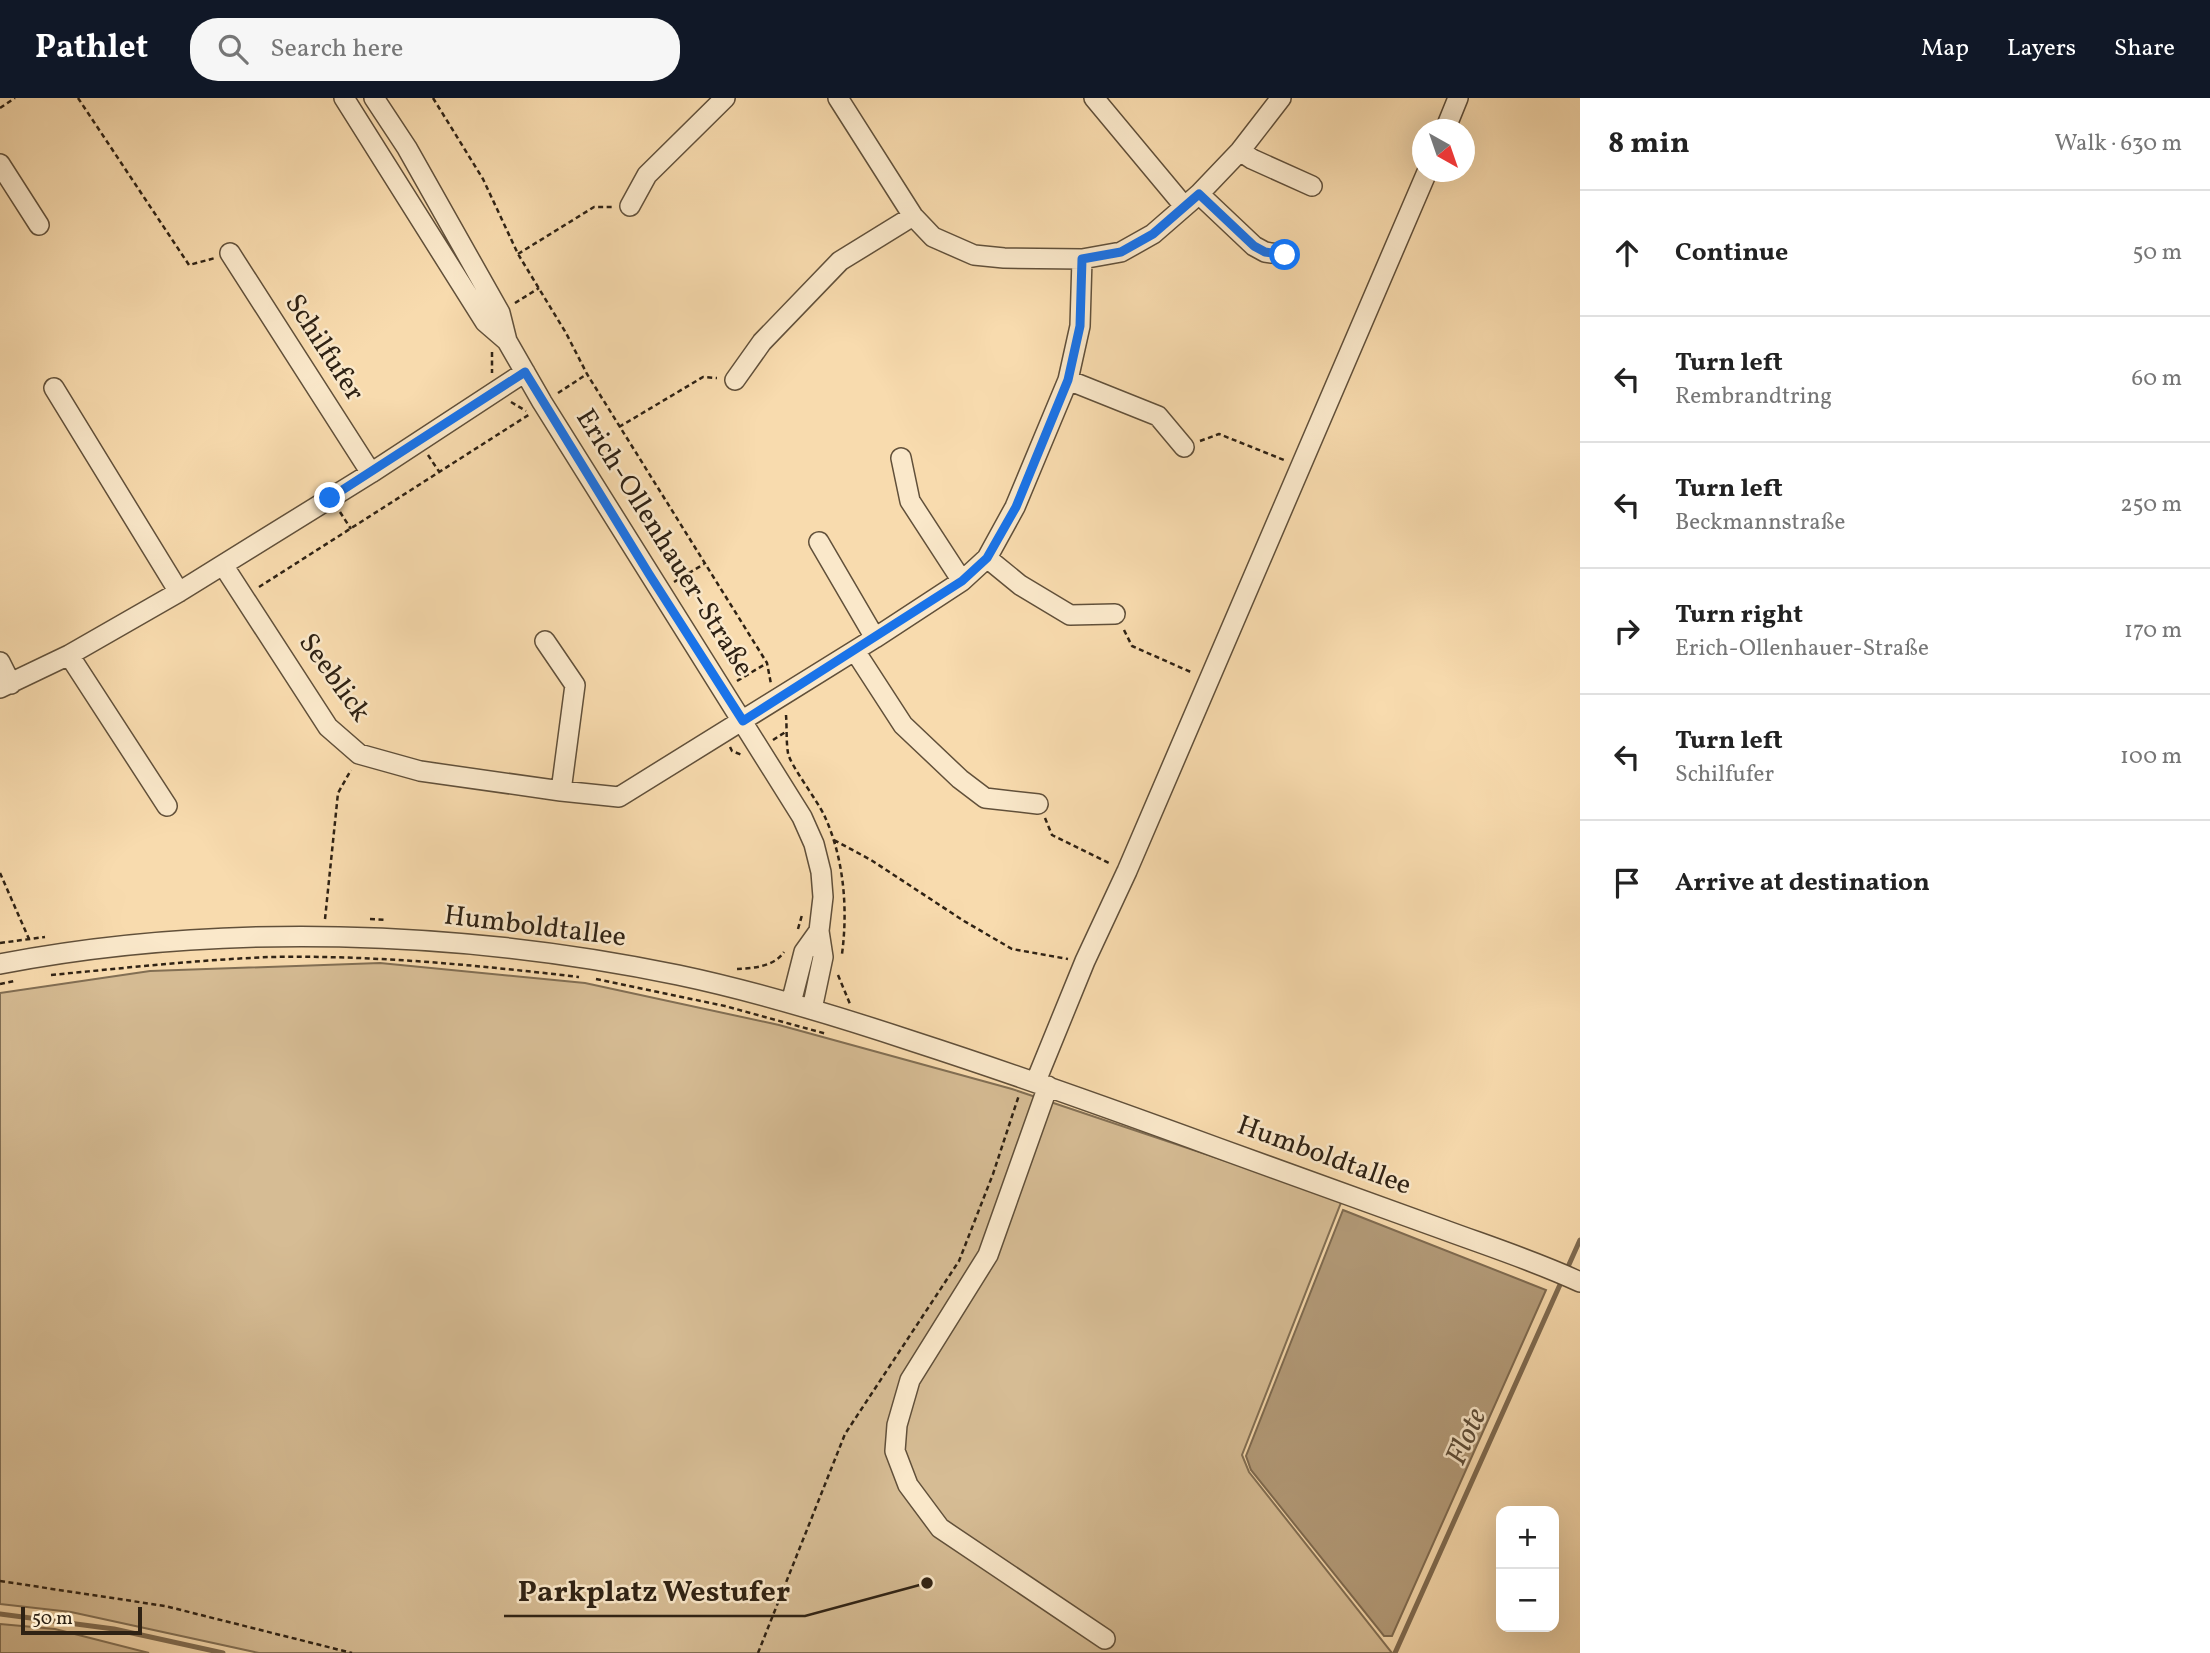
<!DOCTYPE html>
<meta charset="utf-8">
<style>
:root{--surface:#fff;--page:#f6f6f6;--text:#222;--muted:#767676;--line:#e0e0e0;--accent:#111827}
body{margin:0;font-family:Vollkorn,serif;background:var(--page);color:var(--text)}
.controls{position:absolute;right:21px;bottom:21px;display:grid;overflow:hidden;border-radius:14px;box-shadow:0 7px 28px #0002}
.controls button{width:63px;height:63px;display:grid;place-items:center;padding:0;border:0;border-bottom:2px solid var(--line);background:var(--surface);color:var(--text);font:35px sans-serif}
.compass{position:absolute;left:1412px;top:21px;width:63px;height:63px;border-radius:50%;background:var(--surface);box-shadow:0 7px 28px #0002;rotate:140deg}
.scale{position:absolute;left:21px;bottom:18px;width:121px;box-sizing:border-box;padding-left:7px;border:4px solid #2f2214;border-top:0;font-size:19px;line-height:24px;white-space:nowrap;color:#2f2214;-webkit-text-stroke:5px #fae8ca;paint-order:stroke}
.stop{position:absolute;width:21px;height:21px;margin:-16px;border:5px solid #1a73e8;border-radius:50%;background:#fff}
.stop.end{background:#1a73e8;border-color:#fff;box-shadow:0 2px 7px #0008}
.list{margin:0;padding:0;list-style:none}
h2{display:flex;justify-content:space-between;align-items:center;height:91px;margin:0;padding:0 28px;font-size:30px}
h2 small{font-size:23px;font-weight:400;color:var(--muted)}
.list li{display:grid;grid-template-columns:46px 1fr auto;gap:21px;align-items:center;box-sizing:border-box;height:126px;padding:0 28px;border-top:2px solid var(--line)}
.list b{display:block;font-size:26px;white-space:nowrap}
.list p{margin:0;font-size:23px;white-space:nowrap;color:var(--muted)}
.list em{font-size:23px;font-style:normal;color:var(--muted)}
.icon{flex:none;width:38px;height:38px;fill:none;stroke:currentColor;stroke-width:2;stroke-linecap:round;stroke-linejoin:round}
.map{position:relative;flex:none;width:1580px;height:1555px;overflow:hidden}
header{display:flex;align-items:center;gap:42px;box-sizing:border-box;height:98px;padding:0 35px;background:var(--accent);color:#fff}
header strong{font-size:33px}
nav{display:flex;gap:38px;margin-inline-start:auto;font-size:24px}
.search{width:490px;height:63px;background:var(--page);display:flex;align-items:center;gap:18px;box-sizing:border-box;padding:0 24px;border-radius:28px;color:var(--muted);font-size:26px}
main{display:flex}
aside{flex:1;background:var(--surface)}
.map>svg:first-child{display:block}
.green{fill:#d6bc94;stroke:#826f54;stroke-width:2}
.water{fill:#b49c7a;stroke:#7f6b51;stroke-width:2}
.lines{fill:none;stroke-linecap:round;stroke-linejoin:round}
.stream{stroke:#7f6b51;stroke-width:5}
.minor-casing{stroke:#61503a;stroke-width:22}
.path{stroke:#2f2214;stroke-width:2.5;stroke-dasharray:5 3.5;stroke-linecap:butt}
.minor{stroke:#fae8ca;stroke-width:19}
.route{stroke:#1a73e8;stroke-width:9}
.labels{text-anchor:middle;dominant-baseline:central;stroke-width:5;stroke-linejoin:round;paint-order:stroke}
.street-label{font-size:28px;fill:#2f2214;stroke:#fae8ca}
.water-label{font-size:30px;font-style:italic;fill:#5e4d38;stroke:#fae8ca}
.leader{fill:none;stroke:#2f2214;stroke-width:2.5}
.callout-dot{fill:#2f2214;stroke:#fae8ca;stroke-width:2.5}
.callout-label{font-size:30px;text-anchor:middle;font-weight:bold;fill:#2f2214;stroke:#fae8ca;stroke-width:5;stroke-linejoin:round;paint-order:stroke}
</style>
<header>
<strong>Pathlet</strong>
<div class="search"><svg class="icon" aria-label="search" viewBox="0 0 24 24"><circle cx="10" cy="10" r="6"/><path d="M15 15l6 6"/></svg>Search here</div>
<nav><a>Map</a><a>Layers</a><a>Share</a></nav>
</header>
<main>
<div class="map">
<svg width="1580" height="1555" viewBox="0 0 1580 1555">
<rect width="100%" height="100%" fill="#f8dbae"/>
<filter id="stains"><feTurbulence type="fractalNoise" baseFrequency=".00286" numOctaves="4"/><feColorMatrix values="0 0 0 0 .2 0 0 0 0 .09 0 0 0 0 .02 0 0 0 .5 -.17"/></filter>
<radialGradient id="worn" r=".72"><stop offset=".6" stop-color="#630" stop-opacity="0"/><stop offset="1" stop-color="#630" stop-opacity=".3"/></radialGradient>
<path class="green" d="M 380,865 L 585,885 L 779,927 L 1012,991 L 1342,1102 L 1242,1357 L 1249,1374 L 1392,1555 L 259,1555 L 71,1514 L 0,1506 L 0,895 L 150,873 Z
M 0,1526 L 55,1531 L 149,1555 L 0,1555 Z"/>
<path class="water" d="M 1343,1112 L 1546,1192 L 1392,1538 L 1384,1538 L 1251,1372 L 1246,1358 Z"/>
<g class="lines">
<path class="stream" d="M 0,1516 L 114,1531 L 223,1555
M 1395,1555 L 1580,1142"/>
<defs>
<path id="minor" d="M 344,0 L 485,224 L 507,243
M 374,0 L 407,50 L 500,215 L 507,243 L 542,304 L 802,719 L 814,746 L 821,774 L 823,799 L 819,833 L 823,859 L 812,911
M 838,0 L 913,118 L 933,139 L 974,157 L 1004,160 L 1082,161 L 1121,154 L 1153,136 L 1199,96 L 1240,53 L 1281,0
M 1094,0 L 1184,108
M 1445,32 L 1458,0
M 1240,53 L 1252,61 L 1312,88
M 0,66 L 39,127
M 1199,96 L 1254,148 L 1265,154 L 1285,157
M 630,108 L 647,77 L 725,0
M 230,155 L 371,375
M 735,282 L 762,244 L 840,163 L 913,118
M 1068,282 L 1158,318 L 1184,349
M 54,290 L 179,494
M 901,360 L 910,403 L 962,483
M 819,444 L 875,540
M 987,460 L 1020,487 L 1070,517 L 1115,516
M 223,467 L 328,629 L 359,656 L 420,673 L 561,693 L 619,699 L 875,540 L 962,483 L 987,460 L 1015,409 L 1068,282 L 1080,228 L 1082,161
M 545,543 L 575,587 L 561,693
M 855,553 L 903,627 L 960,681 L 985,700 L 1038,706
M 69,557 L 167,708
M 0,564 L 11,586
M 0,590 L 69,557 L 179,494 L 371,375 L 525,274
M 0,866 C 218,824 461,832 678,877 C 759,894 837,918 915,944 C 1017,977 1117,1013 1218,1050 C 1292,1077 1367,1104 1442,1131 C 1488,1148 1535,1163 1580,1184
M 791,905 L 804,854 L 819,833
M 1036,983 L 1085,863 L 1127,773 L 1427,74
M 1048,988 L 988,1157 L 910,1282 L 897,1327 L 895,1353 L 908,1387 L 940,1430 L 1105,1541"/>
</defs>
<use href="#minor" class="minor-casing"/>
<path class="path" d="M 78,0 L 189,167 L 215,160
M 433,0 L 483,81 L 518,156 L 566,235 L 587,276 L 767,565 L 771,586
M 0,10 L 15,0
M 518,156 L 594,109 L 613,109
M 515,205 L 539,190
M 492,254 L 492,275
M 558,295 L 587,276
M 511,304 L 526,313
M 619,329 L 703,279 L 717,280
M 1200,343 L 1219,336 L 1284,362
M 428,357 L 440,375
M 340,414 L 351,431
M 674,484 L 704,466
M 259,489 L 530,316
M 1124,532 L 1132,548 L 1193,575
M 737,583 L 767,565
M 786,617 C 787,629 786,643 788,655 C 790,667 818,703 825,719 C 844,761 848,811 842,856
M 773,642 L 787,633
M 730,649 L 732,653 L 742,657
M 1045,720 L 1052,737 L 1111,766
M 834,742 L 871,762 L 964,823 L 1012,851 L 1068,861
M 0,775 L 29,841
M 325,821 L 338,695 L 351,672
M 370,821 L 387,822
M 798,831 L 802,817
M 0,845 L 45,839
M 737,871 C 753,870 774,869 784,854
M 51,877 C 124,870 197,862 270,859 C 373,857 476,867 579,879
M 838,877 L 850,906
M 596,881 L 725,908 L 827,936
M 0,886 L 14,883
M 0,1483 L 165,1508 L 352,1555
M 758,1555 L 845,1336 L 959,1163 L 993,1076 L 1019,997"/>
<use href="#minor" class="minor"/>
</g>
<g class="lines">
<path class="route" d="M 330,400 L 525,274 L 649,476 L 743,623 L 962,483 L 987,460 L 1016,409 L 1068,282 L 1080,228 L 1082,161 L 1121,154 L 1153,136 L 1199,96 L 1254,148 L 1265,154 L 1285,157"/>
</g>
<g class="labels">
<g class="street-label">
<text transform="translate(324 250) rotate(57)">Schilfufer</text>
<text transform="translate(664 445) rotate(58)">Erich-Ollenhauer-Straße</text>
<text transform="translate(334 580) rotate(54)">Seeblick</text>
<text transform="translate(535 829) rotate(7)">Humboldtallee</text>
<text transform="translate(1324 1058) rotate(20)">Humboldtallee</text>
</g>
<g class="water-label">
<text transform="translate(1467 1339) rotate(-66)">Flote</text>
</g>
</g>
<path class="leader" d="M927 1485L805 1518H504"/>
<circle class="callout-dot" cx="927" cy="1485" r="7"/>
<g class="callout-label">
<text x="654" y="1503">Parkplatz Westufer</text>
</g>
<rect width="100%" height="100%" filter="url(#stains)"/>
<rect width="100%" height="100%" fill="url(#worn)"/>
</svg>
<div class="controls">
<button>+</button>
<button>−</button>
</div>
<svg class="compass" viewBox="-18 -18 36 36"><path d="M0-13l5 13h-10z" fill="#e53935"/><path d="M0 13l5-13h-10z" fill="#767676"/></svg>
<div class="scale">50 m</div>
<div class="stop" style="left:1285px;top:157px"></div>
<div class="stop end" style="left:330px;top:400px"></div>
</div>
<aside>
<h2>8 min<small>Walk · 630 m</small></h2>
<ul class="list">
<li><svg class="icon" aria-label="ahead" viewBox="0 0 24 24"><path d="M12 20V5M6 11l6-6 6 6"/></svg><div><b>Continue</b></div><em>50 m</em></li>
<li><svg class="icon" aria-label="left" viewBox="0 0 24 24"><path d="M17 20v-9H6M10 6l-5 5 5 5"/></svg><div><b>Turn left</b><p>Rembrandtring</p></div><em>60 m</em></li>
<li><svg class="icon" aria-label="left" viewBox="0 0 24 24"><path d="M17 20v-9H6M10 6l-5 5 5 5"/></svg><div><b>Turn left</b><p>Beckmannstraße</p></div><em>250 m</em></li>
<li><svg class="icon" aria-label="right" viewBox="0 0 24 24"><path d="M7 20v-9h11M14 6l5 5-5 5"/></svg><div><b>Turn right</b><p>Erich-Ollenhauer-Straße</p></div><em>170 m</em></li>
<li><svg class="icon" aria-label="left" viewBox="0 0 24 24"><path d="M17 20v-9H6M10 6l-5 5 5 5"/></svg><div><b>Turn left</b><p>Schilfufer</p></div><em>100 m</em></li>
<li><svg class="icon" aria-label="arrive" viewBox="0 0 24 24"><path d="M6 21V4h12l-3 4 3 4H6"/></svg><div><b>Arrive at destination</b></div></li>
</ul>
</aside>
</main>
